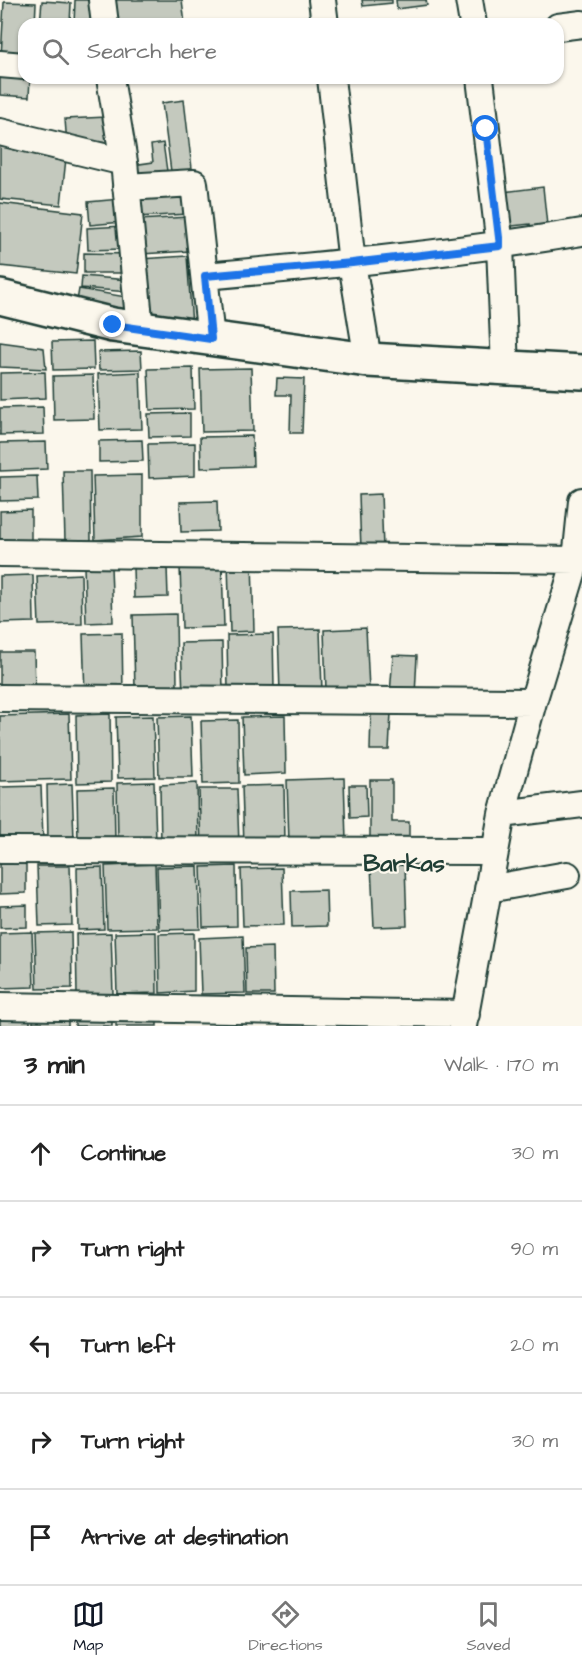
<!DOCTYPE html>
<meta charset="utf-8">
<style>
:root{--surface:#fff;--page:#f6f6f6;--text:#222;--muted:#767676;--line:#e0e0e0;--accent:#111827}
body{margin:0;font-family:"Architects Daughter",sans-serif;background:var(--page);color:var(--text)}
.stop{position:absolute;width:18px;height:18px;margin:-14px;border:4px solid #1a73e8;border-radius:50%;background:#fff}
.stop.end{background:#1a73e8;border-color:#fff;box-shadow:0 2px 6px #0008}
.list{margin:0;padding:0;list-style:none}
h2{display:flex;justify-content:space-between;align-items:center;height:78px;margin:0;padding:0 24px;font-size:26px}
h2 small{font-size:20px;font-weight:400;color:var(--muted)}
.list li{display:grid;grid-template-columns:39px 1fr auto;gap:18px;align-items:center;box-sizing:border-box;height:96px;padding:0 24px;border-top:2px solid var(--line)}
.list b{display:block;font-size:22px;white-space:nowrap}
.list em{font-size:20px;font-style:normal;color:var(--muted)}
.icon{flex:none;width:33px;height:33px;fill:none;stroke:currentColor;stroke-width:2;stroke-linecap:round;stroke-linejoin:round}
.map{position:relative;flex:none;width:582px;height:1026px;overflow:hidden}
.search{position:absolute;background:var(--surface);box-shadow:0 2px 4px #0004;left:18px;right:18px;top:18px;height:66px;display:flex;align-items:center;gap:15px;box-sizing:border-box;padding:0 21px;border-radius:18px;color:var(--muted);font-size:22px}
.sheet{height:558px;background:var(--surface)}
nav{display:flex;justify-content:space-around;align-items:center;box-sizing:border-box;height:84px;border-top:2px solid var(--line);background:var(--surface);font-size:16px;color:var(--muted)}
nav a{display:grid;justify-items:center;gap:3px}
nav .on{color:var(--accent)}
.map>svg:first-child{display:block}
.building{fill:#c4c9be;stroke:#1f3d34;stroke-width:1.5}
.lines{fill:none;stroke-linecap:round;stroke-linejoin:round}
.minor-casing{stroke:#1f3d34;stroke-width:30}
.tertiary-casing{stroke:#1f3d34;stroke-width:38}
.minor{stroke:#fbf7ec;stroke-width:26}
.tertiary{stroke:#fbf7ec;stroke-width:33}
.route{stroke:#1a73e8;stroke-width:8}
.labels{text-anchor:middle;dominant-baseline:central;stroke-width:4.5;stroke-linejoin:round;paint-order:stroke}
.district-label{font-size:24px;font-weight:bold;fill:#1f3d34;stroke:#fbf7ec}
</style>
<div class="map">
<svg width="582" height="1026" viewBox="0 0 582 1026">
<rect width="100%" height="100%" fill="#fbf7ec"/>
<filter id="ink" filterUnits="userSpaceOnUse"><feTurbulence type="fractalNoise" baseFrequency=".0167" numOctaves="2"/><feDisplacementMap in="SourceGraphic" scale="12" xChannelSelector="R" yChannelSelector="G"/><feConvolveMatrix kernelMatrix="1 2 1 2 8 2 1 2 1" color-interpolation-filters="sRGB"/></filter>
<g filter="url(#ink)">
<path class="building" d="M 75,0 L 98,0 L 97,24 L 74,24 Z
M 116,0 L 182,0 L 185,24 L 118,24 Z
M 362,0 L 392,0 L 392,3 L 363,6 Z
M 396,0 L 426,0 L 427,5 L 397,9 Z
M 42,1 L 71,3 L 70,24 L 40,24 Z
M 4,2 L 36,3 L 35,24 L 24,24 L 24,58 L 1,57 Z
M 0,67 L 24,78 L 30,78 L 29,97 L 0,95 Z
M 184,100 L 193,177 L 172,179 L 162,103 Z
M 107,117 L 109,142 L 67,145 L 65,119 Z
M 0,143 L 67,149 L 61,205 L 0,199 Z
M 163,143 L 168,178 L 136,182 L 133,165 L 153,162 L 151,145 Z
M 543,187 L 548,235 L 532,237 L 530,224 L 503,227 L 495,193 Z
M 187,192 L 188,214 L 136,217 L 135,196 Z
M 120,199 L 122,222 L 90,225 L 88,202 Z
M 0,203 L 83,213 L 76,274 L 0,266 Z
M 188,217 L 190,251 L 141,254 L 139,220 Z
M 123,226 L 124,249 L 88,250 L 87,228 Z
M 84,253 L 129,254 L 128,273 L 84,273 Z
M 187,256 L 192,325 L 143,317 L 140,259 Z
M 82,276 L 128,280 L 128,292 L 81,288 Z
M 79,289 L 132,298 L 129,316 L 76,307 Z
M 93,341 L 94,369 L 53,370 L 52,342 Z
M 0,342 L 44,348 L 46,369 L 0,367 Z
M 141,351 L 142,369 L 99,370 L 98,352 Z
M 193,368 L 194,409 L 150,410 L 148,369 Z
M 251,368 L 253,431 L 202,432 L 200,369 Z
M 45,372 L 46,398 L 0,400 L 0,373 Z
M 140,372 L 142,429 L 100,430 L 98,374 Z
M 93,375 L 94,419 L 54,420 L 53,376 Z
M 277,378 L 304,379 L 302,433 L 290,433 L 291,395 L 276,395 Z
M 43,407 L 44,434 L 0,435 L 0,408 Z
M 190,413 L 190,436 L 149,437 L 148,414 Z
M 252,436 L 253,466 L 201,468 L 200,437 Z
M 142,440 L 143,461 L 99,462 L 99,441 Z
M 46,442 L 47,469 L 0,471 L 0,443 Z
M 195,443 L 195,476 L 149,478 L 148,444 Z
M 63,471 L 90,471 L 91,540 L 65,541 Z
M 142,475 L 142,537 L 95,540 L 93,476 Z
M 37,476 L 38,500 L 0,501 L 0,477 Z
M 381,494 L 383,548 L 361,549 L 359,495 Z
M 217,501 L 218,531 L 181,532 L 180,502 Z
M 31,510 L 31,540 L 0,541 L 0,511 Z
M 252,561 L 254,631 L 230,632 L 228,562 Z
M 222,565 L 224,627 L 182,628 L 180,566 Z
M 111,566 L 113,622 L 86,623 L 84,567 Z
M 167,567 L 168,597 L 134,598 L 133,568 Z
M 81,574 L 82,624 L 39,625 L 37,576 Z
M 33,575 L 34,622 L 0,623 L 0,576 Z
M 176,614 L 177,687 L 135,688 L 133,615 Z
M 366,628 L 369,689 L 326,691 L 324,630 Z
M 320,629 L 322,692 L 280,693 L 278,630 Z
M 122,633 L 123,695 L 85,696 L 83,634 Z
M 273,634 L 274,689 L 228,691 L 227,635 Z
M 222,642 L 223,694 L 183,695 L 181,643 Z
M 0,652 L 34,652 L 35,689 L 0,690 Z
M 393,655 L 417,656 L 415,695 L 390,694 Z
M 371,713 L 391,713 L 389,750 L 370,750 Z
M 69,714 L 71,779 L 0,781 L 0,716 Z
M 110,714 L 111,782 L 77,783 L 76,715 Z
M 153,716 L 155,777 L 118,778 L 116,717 Z
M 191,716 L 193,777 L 159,777 L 157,717 Z
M 285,716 L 286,773 L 244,775 L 242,717 Z
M 238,720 L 239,783 L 203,784 L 201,721 Z
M 344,778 L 346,841 L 289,843 L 287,780 Z
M 370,780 L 392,780 L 392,822 L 409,822 L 409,839 L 370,839 Z
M 154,782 L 156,841 L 118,842 L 117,783 Z
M 197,783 L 198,845 L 161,846 L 160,785 Z
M 72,784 L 74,840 L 48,840 L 47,785 Z
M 284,785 L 285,844 L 244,845 L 242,786 Z
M 349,785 L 366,785 L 367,817 L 350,818 Z
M 41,786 L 43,840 L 0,841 L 0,787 Z
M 114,788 L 115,841 L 78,842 L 77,789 Z
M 199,789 L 237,789 L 239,845 L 201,846 Z
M 26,862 L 26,893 L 0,894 L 0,863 Z
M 155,864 L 157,928 L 107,929 L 105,866 Z
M 405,865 L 407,926 L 374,927 L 371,866 Z
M 37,866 L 70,866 L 72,925 L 39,926 Z
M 198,866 L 200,929 L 159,930 L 157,867 Z
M 236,866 L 237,926 L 203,927 L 201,867 Z
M 102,867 L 104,929 L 78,930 L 77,868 Z
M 282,868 L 284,925 L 243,926 L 241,869 Z
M 326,890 L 327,926 L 292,927 L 291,891 Z
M 27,905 L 27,927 L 0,928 L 0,906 Z
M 32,932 L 34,987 L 0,988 L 0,933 Z
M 71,932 L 72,988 L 37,989 L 35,933 Z
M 156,932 L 157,993 L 117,994 L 115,933 Z
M 111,933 L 113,994 L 77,995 L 76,934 Z
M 194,933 L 194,991 L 160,993 L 159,934 Z
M 243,936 L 245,993 L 201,994 L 199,938 Z
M 273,947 L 274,994 L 247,994 L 246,948 Z
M 30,1010 L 30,1026 L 0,1026 L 0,1011 Z
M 68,1016 L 68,1026 L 33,1026 L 33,1017 Z
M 75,1016 L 112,1016 L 112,1026 L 75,1026 Z
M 157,1017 L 157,1026 L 116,1026 L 116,1018 Z"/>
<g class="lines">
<defs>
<path id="minor" d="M 102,0 L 105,24
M 322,0 L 325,24
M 469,0 L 473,24
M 558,27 L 582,24
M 0,64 L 24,66
M 110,78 L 124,162 L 140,329
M 331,78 L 352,263 L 368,360
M 480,78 L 500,246 L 505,368
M 0,132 L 124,162
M 126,187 L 194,183 L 211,339
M 205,276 C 331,265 457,253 582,232
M 0,553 L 576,560
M 0,698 L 533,702
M 502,814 L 582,804
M 0,850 L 495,851
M 488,889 L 567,875
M 0,1006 L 466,1014
M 463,1026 L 502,814 L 533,702 L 576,560 L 582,501"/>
<path id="tertiary" d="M 0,297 L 113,325 L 368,360 L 582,372"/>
</defs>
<use href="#minor" class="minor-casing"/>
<use href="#tertiary" class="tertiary-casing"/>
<use href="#minor" class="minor"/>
<use href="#tertiary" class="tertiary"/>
</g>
</g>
<g class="lines" filter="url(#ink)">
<path class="route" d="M 113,325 L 211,339 L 205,276 L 352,263 L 500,246 L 486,129"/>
</g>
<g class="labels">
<g class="district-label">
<text x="404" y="864">Barkas</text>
</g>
</g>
</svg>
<div class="stop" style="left:486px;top:129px"></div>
<div class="stop end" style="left:113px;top:325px"></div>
<div class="search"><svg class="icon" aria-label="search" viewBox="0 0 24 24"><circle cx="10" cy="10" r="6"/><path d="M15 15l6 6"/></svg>Search here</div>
</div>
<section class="sheet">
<h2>3 min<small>Walk · 170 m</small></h2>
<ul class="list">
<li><svg class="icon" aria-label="ahead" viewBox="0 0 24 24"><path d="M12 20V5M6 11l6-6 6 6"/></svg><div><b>Continue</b></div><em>30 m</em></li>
<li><svg class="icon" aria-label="right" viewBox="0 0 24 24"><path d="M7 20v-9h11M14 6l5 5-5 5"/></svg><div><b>Turn right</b></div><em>90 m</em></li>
<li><svg class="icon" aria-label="left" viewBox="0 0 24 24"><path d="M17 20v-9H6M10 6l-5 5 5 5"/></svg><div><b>Turn left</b></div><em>20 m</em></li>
<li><svg class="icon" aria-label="right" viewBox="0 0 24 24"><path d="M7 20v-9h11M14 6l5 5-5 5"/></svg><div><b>Turn right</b></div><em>30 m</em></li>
<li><svg class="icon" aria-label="arrive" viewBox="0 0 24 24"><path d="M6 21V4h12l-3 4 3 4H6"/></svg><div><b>Arrive at destination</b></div></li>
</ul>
</section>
<nav>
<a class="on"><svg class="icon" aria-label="map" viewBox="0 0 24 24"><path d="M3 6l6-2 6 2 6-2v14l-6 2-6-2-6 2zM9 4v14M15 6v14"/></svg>Map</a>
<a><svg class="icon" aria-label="directions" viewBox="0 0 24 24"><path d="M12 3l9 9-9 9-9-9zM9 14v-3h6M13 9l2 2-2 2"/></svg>Directions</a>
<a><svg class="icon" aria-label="saved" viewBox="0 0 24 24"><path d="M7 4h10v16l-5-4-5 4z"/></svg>Saved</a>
</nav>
